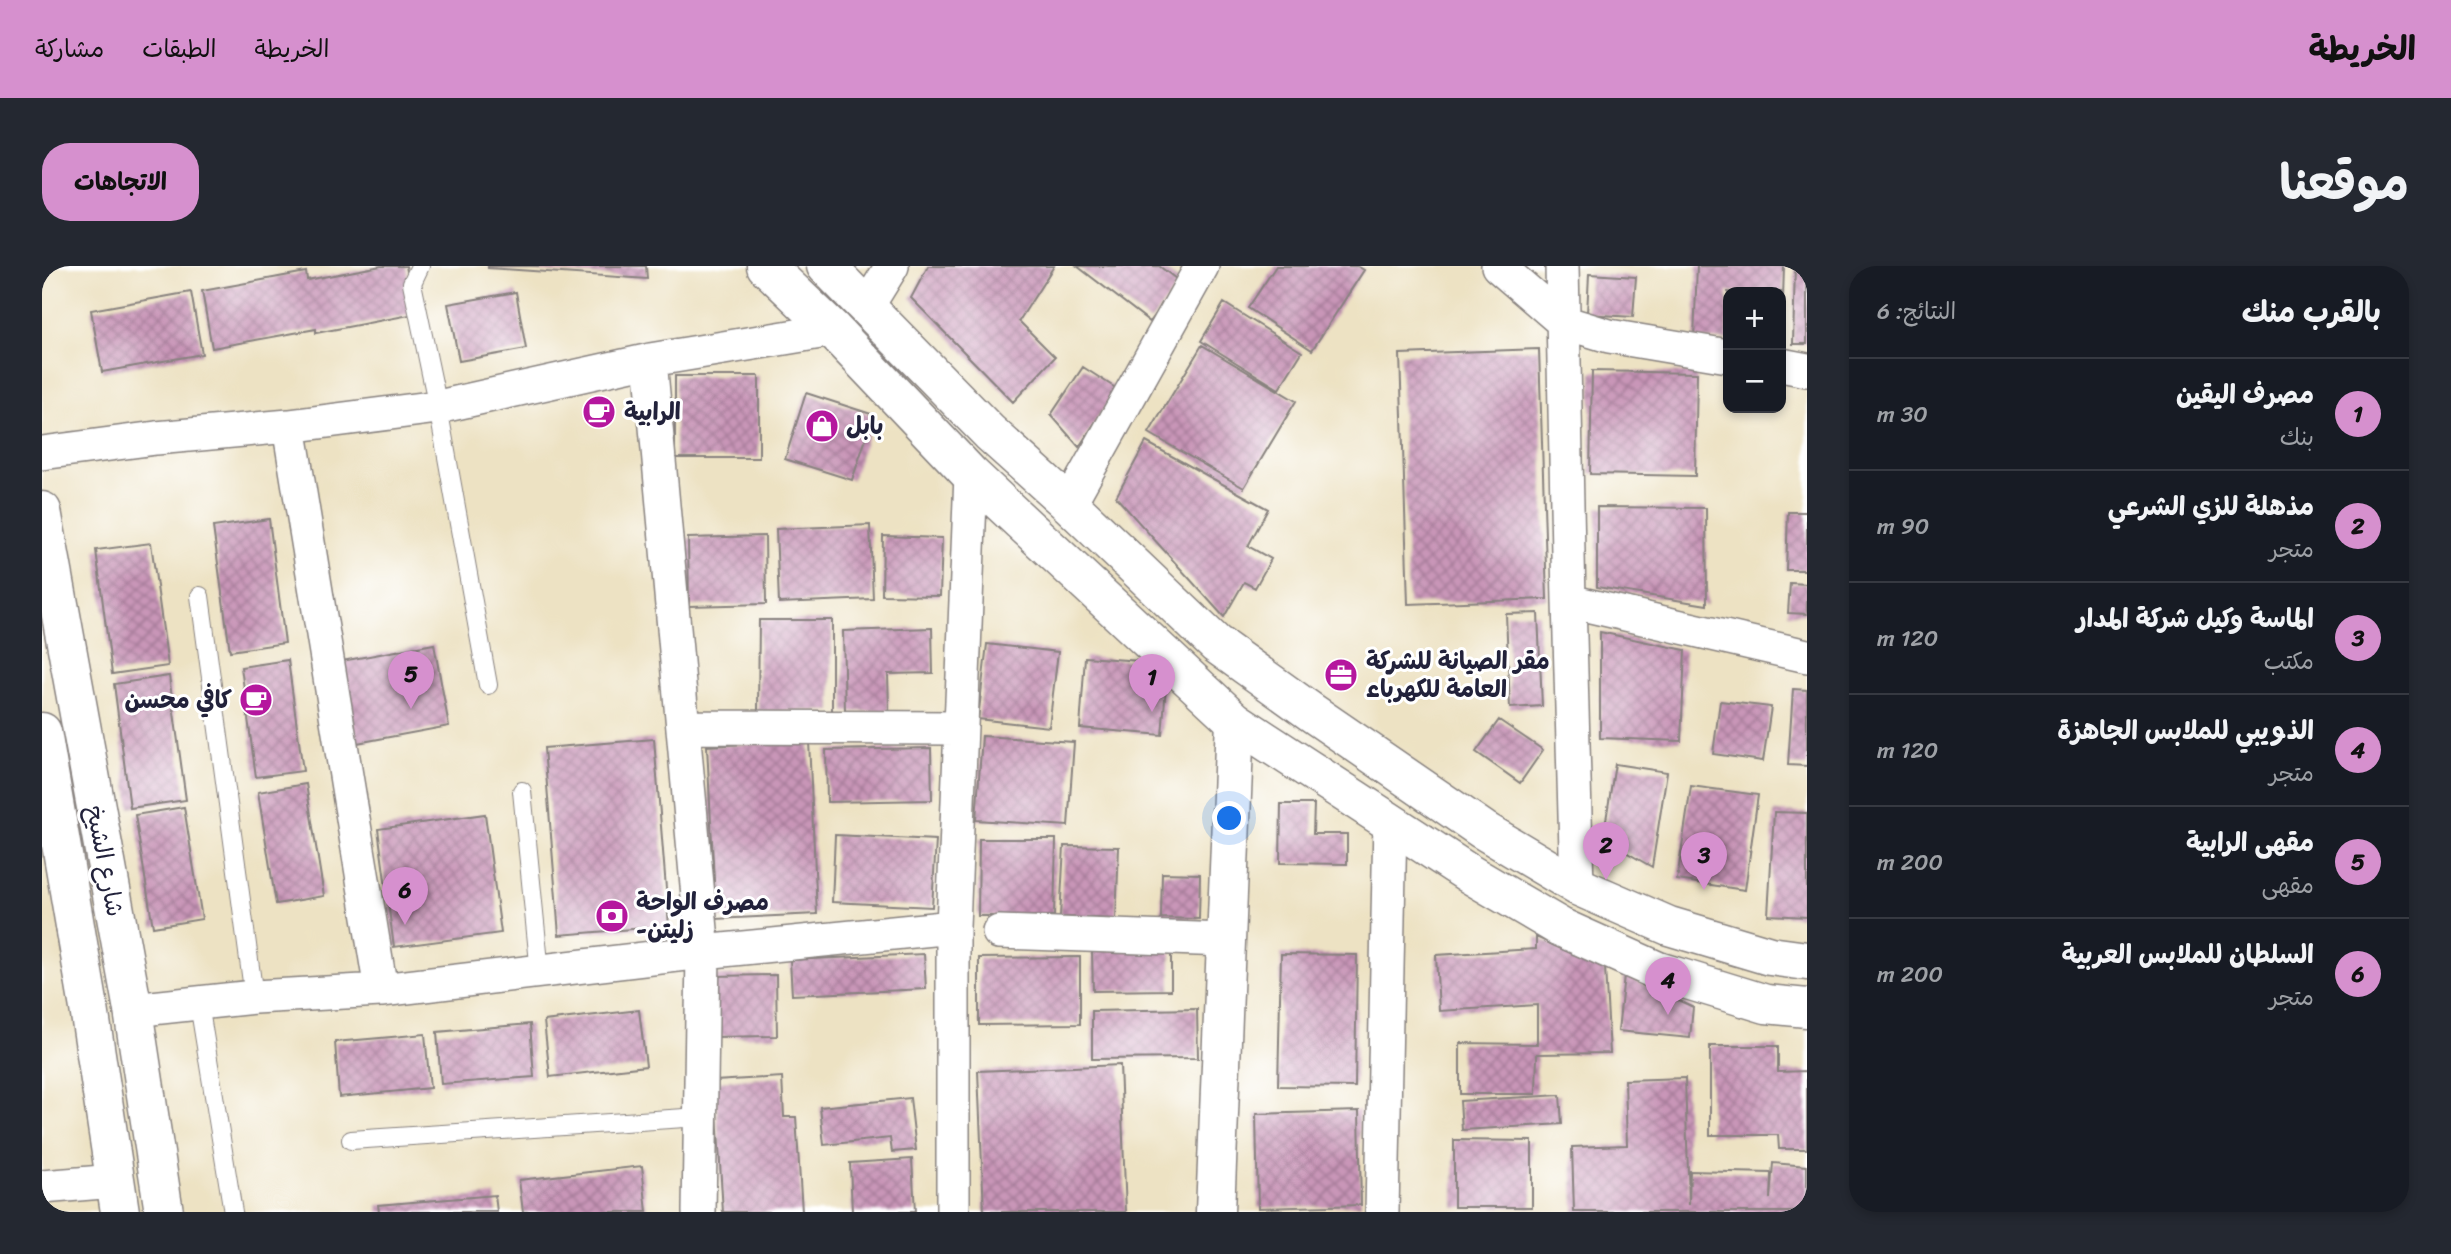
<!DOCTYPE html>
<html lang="ar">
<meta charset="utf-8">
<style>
:root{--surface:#171b24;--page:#242831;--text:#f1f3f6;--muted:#9ea1a6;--line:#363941;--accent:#d690ce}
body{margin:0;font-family:Sriracha,"Playpen Sans Arabic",sans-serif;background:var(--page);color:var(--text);direction:rtl}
.controls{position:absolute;right:21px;top:21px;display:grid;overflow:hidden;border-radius:14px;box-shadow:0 4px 10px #0003}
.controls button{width:63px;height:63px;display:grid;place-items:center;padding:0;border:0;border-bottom:2px solid var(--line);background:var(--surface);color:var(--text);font:35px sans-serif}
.you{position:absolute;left:1188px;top:553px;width:24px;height:24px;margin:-18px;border:5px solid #fff;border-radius:50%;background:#1a73e8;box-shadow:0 0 0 10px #1a73e833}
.badge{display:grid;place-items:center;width:46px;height:46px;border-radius:50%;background:var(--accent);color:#111;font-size:23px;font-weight:700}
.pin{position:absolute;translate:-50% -58px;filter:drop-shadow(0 2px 4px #0008)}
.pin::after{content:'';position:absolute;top:37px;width:24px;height:21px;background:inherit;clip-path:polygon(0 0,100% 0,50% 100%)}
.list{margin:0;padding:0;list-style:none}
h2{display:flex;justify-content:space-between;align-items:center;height:91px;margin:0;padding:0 28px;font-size:30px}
h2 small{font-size:23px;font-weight:400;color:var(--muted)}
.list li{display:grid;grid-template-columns:46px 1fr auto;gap:21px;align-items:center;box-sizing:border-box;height:112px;padding:0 28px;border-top:2px solid var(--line)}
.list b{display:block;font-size:26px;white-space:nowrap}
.list p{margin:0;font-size:23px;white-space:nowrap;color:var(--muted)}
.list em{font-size:23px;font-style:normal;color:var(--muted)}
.map{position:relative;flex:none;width:1765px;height:946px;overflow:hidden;direction:ltr;border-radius:28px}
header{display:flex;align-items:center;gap:42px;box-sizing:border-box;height:98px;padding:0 35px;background:var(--accent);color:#111}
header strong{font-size:33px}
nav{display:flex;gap:38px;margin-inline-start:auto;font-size:24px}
.intro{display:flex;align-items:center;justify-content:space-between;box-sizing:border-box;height:168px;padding:0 42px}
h1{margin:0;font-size:49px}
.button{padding:18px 32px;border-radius:28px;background:var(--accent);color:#111;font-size:24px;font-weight:700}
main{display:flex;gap:42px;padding:0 42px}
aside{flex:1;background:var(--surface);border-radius:28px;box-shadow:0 4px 10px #0003}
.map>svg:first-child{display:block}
.building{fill:url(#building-cross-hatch)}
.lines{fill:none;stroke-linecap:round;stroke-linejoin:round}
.lane-casing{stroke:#88827f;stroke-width:20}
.street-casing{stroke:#88827f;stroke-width:36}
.secondary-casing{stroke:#88827f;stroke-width:41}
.primary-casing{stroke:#88827f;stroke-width:41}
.lane{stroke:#fff;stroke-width:18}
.street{stroke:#fff;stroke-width:33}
.secondary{stroke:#fff;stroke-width:38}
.primary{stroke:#fff;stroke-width:38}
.labels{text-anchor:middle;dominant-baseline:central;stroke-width:6;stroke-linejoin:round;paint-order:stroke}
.poi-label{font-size:24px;font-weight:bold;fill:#22223b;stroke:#fff;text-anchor:start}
.street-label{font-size:24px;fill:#22223b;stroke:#fff}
</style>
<header>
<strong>الخريطة</strong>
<nav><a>الخريطة</a><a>الطبقات</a><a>مشاركة</a></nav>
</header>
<div class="intro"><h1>موقعنا</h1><a class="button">الاتجاهات</a></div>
<main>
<aside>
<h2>بالقرب منك<small>النتائج: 6</small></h2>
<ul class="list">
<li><span class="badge">1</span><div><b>مصرف اليقين</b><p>بنك</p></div><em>30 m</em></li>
<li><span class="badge">2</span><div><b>مذهلة للزي الشرعي</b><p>متجر</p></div><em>90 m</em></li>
<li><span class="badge">3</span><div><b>الماسة وكيل شركة المدار</b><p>مكتب</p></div><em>120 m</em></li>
<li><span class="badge">4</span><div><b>الذويبي للملابس الجاهزة</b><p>متجر</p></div><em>120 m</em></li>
<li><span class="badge">5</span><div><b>مقهى الرابية</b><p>مقهى</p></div><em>200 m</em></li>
<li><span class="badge">6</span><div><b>السلطان للملابس العربية</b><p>متجر</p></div><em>200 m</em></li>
</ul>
</aside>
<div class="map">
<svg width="1765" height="946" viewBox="0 0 1765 946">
<defs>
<pattern id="building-cross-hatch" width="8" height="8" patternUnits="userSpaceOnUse" patternTransform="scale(1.75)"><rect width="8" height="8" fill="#c996b8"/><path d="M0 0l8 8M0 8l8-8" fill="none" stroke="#a37a97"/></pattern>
</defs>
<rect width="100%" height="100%" fill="#fff"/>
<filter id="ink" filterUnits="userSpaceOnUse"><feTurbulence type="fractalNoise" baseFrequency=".0143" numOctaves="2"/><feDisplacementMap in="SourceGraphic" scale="14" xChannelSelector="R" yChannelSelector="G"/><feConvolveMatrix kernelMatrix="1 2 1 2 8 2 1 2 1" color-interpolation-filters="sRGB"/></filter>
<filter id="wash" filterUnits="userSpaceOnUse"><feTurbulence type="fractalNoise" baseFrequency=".00686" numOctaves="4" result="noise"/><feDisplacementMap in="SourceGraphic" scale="28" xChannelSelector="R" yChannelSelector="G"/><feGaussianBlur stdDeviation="1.57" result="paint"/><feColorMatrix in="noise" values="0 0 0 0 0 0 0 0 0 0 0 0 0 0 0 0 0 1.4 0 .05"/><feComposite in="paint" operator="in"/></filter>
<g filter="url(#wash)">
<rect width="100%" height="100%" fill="#ede2c3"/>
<g id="blocks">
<path class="building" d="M 339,0 L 364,0 L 373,48 L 274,67 L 274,63 L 170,82 L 160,25 L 264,6 L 265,14 Z
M 446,0 L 604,0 L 605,13 L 446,2 Z
M 886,0 L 1012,0 L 977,55 L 1013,91 L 971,136 L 869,32 Z
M 1035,0 L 1117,0 L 1138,16 L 1108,56 Z
M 1234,0 L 1315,0 L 1322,4 L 1270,84 L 1206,42 Z
M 1655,0 L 1742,0 L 1741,33 L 1739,33 L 1739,26 L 1686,26 L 1686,74 L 1652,73 Z
M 1753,0 L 1765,0 L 1765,78 L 1751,78 Z
M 1547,8 L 1594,11 L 1591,51 L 1545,48 Z
M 149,26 L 160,88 L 60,106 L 49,44 Z
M 474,26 L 484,83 L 417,95 L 406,38 Z
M 1182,37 L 1260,86 L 1237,123 L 1159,75 Z
M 1160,79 L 1254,135 L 1202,222 L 1107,167 Z
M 1497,83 L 1505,333 L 1366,338 L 1358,88 Z
M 1041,101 L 1075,123 L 1037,181 L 1009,149 Z
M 1550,105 L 1655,107 L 1653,210 L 1548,208 Z
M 633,110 L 717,110 L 717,192 L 633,192 Z
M 764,127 L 832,149 L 810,214 L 743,193 Z
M 1104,176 L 1226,243 L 1206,280 L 1229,293 L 1213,322 L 1202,316 L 1182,351 L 1074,231 Z
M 1555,241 L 1664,242 L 1665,339 L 1555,321 Z
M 1746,246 L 1765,246 L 1765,304 L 1744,304 Z
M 227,253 L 243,377 L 188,385 L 171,261 Z
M 828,259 L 831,333 L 737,337 L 734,263 Z
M 723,270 L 724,338 L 647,340 L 646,272 Z
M 841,270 L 900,272 L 898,330 L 840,329 Z
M 109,277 L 126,400 L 70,408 L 54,284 Z
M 1748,317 L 1765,318 L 1765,348 L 1746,347 Z
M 1496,347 L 1500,440 L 1468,442 L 1464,348 Z
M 717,354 L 790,354 L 790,445 L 716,445 Z
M 890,362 L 891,407 L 846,408 L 847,445 L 803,446 L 801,365 Z
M 1558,366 L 1643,384 L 1639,475 L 1558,472 Z
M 392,378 L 407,460 L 315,477 L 300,395 Z
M 945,378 L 1016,386 L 1007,461 L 936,453 Z
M 1043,391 L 1126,397 L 1120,469 L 1038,462 Z
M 246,394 L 261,505 L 214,511 L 199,401 Z
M 127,410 L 144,534 L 88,542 L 72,418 Z
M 1751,423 L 1765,424 L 1765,500 L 1746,499 Z
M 1678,435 L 1729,441 L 1721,495 L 1671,488 Z
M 1457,454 L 1501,484 L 1478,517 L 1434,486 Z
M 940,470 L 1032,476 L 1026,560 L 934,554 Z
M 612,473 L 627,660 L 517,669 L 502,482 Z
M 767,475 L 775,648 L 674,653 L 665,480 Z
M 889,482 L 890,534 L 785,536 L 784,484 Z
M 1573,498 L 1625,506 L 1610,601 L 1561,573 Z
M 264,518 L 282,630 L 234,638 L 216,526 Z
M 1649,520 L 1716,529 L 1703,624 L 1635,614 Z
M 1239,538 L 1272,538 L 1271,568 L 1305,568 L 1305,598 L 1238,597 Z
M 142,541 L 160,653 L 111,661 L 93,549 Z
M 1732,546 L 1765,547 L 1765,651 L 1726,649 Z
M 443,548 L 459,667 L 352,681 L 336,563 Z
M 793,569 L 894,574 L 890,641 L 790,636 Z
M 937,573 L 1014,573 L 1012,650 L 936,650 Z
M 1022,580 L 1077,581 L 1074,653 L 1018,651 Z
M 1120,607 L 1158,608 L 1157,653 L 1119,652 Z
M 1494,671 L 1563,702 L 1568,787 L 1495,788 L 1494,828 L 1418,828 L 1418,777 L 1495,778 L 1495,739 L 1397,745 L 1394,689 L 1494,683 Z
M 1129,683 L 1129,724 L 1051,725 L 1050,684 Z
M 882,688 L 884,723 L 750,729 L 748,694 Z
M 1239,688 L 1315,689 L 1313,821 L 1236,820 Z
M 1038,691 L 1038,758 L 937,759 L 937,692 Z
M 734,709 L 735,770 L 671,771 L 670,710 Z
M 1582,709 L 1651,741 L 1648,772 L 1576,765 Z
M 1155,743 L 1156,792 L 1050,793 L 1050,745 Z
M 597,744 L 604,800 L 508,811 L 502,755 Z
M 488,758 L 492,811 L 399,818 L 395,766 Z
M 383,768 L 388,822 L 297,831 L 293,776 Z
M 1668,780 L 1736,780 L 1736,806 L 1765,805 L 1765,883 L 1737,883 L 1736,869 L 1668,869 Z
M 1078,799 L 1084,946 L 942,946 L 936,805 Z
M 740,811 L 742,851 L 754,851 L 760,946 L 681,946 L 673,815 Z
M 1643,812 L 1647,939 L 1648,905 L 1729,907 L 1728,933 L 1731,897 L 1765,900 L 1765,946 L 1532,946 L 1530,881 L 1585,879 L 1583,814 Z
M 1518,829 L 1520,858 L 1420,864 L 1418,835 Z
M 868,832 L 874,884 L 850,886 L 848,872 L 782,879 L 778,841 Z
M 1317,845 L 1319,939 L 1216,942 L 1214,848 Z
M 1412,874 L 1490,875 L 1490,941 L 1412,941 Z
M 870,893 L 873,946 L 810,946 L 808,897 Z
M 600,900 L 605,946 L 481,946 L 477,914 Z
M 453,929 L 455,946 L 337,946 L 336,939 Z"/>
</g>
</g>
<g filter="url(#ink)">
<use href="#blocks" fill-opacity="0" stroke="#88827f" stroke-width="2"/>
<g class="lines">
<defs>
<path id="lane" d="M 378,0 L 370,17 L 396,141 L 446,419
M 158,330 L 212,731
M 480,525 L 498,707
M 157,738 L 191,946
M 309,874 L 658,851"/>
<path id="street" d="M 1456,0 L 1521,56 L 1567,70 L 1686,90
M 1520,0 L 1527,335 L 1535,620
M 824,42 L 850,0
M 608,94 L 661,686 L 657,946
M 1739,99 L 1765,104
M 247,160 L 339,724
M 0,187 L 114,172 L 247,160 L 396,141 L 608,94 L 791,64
M 1027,238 L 1160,0
M 1527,335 L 1765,390
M 641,461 L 919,462
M 957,666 L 1184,674
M 91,744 L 212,731 L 339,724 L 661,686 L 911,661
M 0,921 L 73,915
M 911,946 L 911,661 L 929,209
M 1340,946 L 1348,555"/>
<path id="secondary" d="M 1173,946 L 1193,455"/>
<path id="primary" d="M 724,0 L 791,64 L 929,209 L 1193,455 L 1426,607 L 1518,661 L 1616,705 L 1724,738 L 1765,742
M 784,0 L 948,167 L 1027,238 L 1174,378 L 1269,446 L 1441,564 L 1535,620 L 1627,660 L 1728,690 L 1765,695
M 0,245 L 91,744 L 122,946
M 0,466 L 47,742 L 78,946"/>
</defs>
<use href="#lane" class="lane-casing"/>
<use href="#street" class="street-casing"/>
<use href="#secondary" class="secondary-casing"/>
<use href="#primary" class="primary-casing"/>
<use href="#lane" class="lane"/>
<use href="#street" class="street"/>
<use href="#secondary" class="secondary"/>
<use href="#primary" class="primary"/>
</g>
</g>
<defs>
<symbol id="cafe-disc" viewBox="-11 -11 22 22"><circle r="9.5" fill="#b5179e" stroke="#fff"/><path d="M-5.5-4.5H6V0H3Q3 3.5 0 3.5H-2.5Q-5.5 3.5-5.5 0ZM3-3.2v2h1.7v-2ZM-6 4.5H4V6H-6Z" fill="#fff"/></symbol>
<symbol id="shop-disc" viewBox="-11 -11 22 22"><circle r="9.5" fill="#b5179e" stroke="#fff"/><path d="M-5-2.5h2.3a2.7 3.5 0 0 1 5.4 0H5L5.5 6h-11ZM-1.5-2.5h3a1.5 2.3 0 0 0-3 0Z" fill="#fff"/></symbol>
<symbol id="office-disc" viewBox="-11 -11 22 22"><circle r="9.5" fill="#b5179e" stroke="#fff"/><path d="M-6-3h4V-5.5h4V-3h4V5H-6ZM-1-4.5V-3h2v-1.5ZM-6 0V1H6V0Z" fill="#fff"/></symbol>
<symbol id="bank-disc" viewBox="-11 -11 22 22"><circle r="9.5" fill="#b5179e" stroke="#fff"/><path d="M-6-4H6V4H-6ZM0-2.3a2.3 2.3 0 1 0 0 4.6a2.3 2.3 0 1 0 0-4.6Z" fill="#fff"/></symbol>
</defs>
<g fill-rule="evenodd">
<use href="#cafe-disc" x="538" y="127" width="38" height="38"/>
<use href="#shop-disc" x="761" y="141" width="38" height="38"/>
<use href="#office-disc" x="1280" y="390" width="38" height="38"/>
<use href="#cafe-disc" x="195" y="415" width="38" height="38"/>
<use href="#bank-disc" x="551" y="631" width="38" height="38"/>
</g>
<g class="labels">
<g class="poi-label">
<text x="582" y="146">الرابية</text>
<text x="804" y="160">بابل</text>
<text x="1324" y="395">مقر الصيانة للشركة<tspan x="1324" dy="28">العامة للكهرباء</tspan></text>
<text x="190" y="434" text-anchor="end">كافي محسن</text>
<text x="594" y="636">مصرف الواحة<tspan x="594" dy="28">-زليتن</tspan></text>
</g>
<g class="street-label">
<text transform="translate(63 595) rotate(79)">شارع الشيخ</text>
</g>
</g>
</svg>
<div class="controls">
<button>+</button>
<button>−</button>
</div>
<div class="you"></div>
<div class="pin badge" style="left:1110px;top:446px">1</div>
<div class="pin badge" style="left:1564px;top:614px">2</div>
<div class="pin badge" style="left:1662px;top:624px">3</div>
<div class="pin badge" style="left:1626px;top:749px">4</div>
<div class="pin badge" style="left:369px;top:443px">5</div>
<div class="pin badge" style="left:363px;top:659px">6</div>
</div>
</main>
